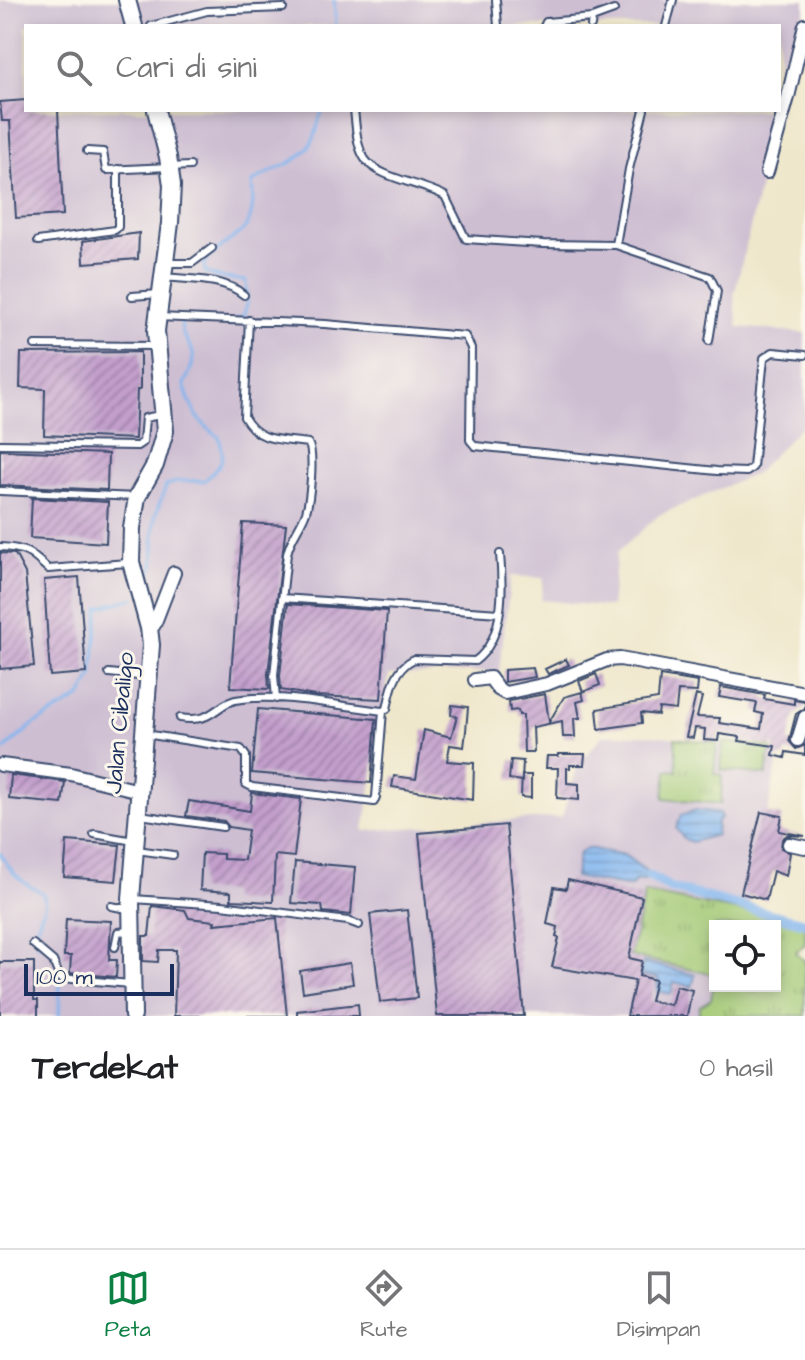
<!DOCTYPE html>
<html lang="id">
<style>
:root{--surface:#fff;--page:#f6f6f6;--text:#202124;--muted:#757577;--line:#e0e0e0;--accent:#0b8043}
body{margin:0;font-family:"Architects Daughter",sans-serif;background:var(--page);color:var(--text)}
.controls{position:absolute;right:24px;bottom:24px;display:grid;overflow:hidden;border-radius:0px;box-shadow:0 4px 12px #0003}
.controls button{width:72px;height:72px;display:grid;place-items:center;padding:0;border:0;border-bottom:2px solid var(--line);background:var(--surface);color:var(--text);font:40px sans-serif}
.scale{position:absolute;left:24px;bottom:20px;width:150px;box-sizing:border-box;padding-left:8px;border:4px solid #1b2f5e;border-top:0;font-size:22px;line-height:28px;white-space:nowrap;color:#1b2f5e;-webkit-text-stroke:6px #fbf7ec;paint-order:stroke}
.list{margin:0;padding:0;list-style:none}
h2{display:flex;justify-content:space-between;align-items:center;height:104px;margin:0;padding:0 32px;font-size:34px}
h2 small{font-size:26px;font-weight:400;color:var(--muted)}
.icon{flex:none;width:44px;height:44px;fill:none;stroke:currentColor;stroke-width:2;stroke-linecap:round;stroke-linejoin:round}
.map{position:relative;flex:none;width:805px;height:1016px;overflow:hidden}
.search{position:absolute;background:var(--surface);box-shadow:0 4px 12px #0003;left:24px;right:24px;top:24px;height:88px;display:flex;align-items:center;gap:20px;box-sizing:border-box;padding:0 28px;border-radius:0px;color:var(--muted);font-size:30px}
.sheet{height:232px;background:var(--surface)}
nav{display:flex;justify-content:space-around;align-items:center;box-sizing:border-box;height:112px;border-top:2px solid var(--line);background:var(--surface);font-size:22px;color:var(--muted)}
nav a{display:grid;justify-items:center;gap:4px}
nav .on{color:var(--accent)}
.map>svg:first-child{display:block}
.industrial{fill:#cdbed2}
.grass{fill:url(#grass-tufts);stroke:#5f7c69;stroke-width:2}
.water{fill:url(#water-rules);stroke:#4e72a6;stroke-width:2}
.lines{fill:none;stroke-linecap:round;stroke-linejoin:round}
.stream{stroke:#82b5ef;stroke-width:3}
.canal{stroke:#82b5ef;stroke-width:10}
.building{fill:url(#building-hatch)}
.service-casing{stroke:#3b4b6e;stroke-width:10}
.minor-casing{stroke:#3b4b6e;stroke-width:16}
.secondary-casing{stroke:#3b4b6e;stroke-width:20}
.service{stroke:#fff;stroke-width:6}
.minor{stroke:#fff;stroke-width:12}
.secondary{stroke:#fff;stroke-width:16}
.labels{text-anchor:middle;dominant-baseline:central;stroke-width:6;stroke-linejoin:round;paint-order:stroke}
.street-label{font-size:24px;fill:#1b2f5e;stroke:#fbf7ec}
</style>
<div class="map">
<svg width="805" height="1016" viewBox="0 0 805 1016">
<defs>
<pattern id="grass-tufts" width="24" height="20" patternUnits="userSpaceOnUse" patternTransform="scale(2)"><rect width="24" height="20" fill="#a3c974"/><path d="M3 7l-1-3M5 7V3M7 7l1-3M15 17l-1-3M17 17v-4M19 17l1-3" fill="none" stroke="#84a462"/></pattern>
<pattern id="water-rules" width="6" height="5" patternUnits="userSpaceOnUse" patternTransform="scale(2)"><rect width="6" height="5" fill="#82b5ef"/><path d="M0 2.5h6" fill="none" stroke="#6a94c5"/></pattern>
<pattern id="building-hatch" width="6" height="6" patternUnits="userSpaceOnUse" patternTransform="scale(2)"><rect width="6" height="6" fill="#c39fcc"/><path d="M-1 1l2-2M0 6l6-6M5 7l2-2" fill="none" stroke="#9e82a9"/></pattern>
</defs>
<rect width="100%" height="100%" fill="#fbf7ec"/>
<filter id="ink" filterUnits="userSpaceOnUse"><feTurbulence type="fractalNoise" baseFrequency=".0125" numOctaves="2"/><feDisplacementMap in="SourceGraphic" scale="16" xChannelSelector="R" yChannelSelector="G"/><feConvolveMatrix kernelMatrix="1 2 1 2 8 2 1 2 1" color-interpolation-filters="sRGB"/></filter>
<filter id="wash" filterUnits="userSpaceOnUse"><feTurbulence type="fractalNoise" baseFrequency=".006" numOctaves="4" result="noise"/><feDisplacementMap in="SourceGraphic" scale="32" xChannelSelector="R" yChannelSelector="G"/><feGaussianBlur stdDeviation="1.8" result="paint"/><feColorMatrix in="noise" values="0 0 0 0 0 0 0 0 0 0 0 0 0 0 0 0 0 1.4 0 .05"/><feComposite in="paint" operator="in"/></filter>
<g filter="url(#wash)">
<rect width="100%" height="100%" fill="#efe7cb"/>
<path class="industrial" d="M 0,0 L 805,0 L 805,10 L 779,106 L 779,26 L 26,26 L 26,110 L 778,110 L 734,296 L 738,327 L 805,333 L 805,422 L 755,474 L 659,515 L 617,553 L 611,607 L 541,600 L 544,578 L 511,576 L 499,671 L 389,675 L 364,831 L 562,817 L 578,765 L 603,735 L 651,735 L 780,750 L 750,901 L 740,926 L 715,926 L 715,986 L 707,1016 L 0,1016 Z"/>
<path class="grass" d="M 675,738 L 717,743 L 714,774 L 722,775 L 721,804 L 664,798 L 667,770 L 677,771 Z
M 723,742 L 771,747 L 766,775 L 721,770 Z
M 645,893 L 805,923 L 805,944 L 796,953 L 805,961 L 805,1016 L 698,1016 L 700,1006 L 711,999 L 715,979 L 715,986 L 775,986 L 775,926 L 715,926 L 715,975 L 630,956 Z"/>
<path class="water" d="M 696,810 L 720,813 L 721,818 L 717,821 L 716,835 L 692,842 L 684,839 L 676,828 L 681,815 Z
M 587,848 L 624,855 L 650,874 L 647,879 L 635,881 L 631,887 L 575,877 L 579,853 Z
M 643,962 L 695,975 L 692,987 L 674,982 L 671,994 L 657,991 L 658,978 L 639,976 Z"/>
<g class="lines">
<path class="stream" d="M 334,0 L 336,26
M 237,318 L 243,317 L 247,304 L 246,281 L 218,277 L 205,272 L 204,264 C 232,228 258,242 252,183 C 272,167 301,165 313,140 C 318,131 318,119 323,110
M 144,586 C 161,564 150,541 155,517 C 158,506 163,496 166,486 L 177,481 L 204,481 C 222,463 226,462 219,437 C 198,423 190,407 184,384 C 208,340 177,347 182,320
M 0,753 L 34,724 L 81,697 L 92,677 L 99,608 L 134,598
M 0,853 C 11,873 22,883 43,893 C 50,913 30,922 38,945
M 59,1016 L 60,980"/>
<path class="canal" d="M 649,876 L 670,888 L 805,923"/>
</g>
<g id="blocks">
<path class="building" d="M 26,100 L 26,110 L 58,110 L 63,215 L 16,218 L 10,121 L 2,121 L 0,102 Z
M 139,233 L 138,259 L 84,263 L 83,241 Z
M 140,352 L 140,390 L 137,390 L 135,439 L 44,435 L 45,389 L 20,388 L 21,353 Z
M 0,450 L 108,454 L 107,490 L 0,485 Z
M 32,498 L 108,502 L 106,543 L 30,538 Z
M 243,523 L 286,525 L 268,674 L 269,689 L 230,687 Z
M 0,553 L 15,554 L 25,573 L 34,666 L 0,669 Z
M 79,577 L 86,673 L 50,676 L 44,580 Z
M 288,604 L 387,611 L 381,699 L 315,696 L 281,690 L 280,675 Z
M 566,659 L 569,665 L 548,674 L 545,669 Z
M 533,668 L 535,677 L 504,682 L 504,670 Z
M 596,674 L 600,685 L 583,692 L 579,681 Z
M 660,676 L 698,682 L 697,692 L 678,691 L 676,710 L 659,708 L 658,715 L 641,713 L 642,723 L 599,729 L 597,709 L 658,699 Z
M 721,687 L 765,695 L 764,699 L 794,704 L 794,700 L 805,702 L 805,708 L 796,714 L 789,741 L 796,749 L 805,745 L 805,755 L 786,752 L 785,758 L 773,755 L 775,746 L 739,741 L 740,737 L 719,734 L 718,741 L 704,740 L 705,729 L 695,728 L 693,738 L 686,737 L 696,695 L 702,697 L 697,717 L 720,718 L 719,723 L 761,729 L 763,714 L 755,712 L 757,703 L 719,697 Z
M 582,692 L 584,700 L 577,702 L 580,718 L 574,718 L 575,737 L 563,737 L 562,721 L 533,727 L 534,752 L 524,752 L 523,715 L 519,715 L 518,710 L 510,711 L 509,701 L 545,694 L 549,722 L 564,697 Z
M 452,705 L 468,707 L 466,731 L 464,747 L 450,745 L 447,761 L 474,763 L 473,800 L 392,787 L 394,776 L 416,779 L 424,730 L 451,737 L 457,716 L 451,715 Z
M 258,709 L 376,719 L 371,783 L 252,773 Z
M 558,754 L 585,754 L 584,765 L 570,765 L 570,768 L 567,768 L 567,783 L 579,784 L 579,800 L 557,798 L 558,768 L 546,768 L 547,756 L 558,756 Z
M 511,760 L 523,761 L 522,781 L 509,779 Z
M 11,775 L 65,782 L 62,804 L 9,799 Z
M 522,775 L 531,775 L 531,798 L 521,797 Z
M 252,793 L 301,799 L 294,857 L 275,855 L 273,902 L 231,900 L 231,892 L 200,890 L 202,853 L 223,854 L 223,859 L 244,860 L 248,830 L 229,827 L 224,821 L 186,816 L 189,801 L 250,811 Z
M 761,812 L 782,816 L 779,831 L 805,836 L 787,835 L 782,839 L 781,848 L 790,853 L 786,876 L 773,871 L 766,900 L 741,893 Z
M 506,825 L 524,1016 L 437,1016 L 419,833 Z
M 67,841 L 120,845 L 116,881 L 64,877 Z
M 295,862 L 355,867 L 351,915 L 323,912 L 322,905 L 291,903 Z
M 568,880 L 642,897 L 629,958 L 642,961 L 639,976 L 655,980 L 650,1001 L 671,1005 L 676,986 L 692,990 L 687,1016 L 627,1016 L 635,981 L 552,967 L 559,938 L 556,937 L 558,927 L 547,924 L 554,887 L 566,889 Z
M 152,906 L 185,910 L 189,918 L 215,921 L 214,924 L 277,918 L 287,1016 L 174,1016 L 176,950 L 159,950 L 158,962 L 143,961 L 143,936 L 149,936 Z
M 407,910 L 417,998 L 380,1002 L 370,914 Z
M 66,919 L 111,921 L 109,960 L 117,960 L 116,977 L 70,973 L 71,956 L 64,956 Z
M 0,962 L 34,962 L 34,1000 L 38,1000 L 38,1016 L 0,1016 Z
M 350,963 L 353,984 L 303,992 L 300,971 Z
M 358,1004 L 359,1016 L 297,1016 L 297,1011 Z"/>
</g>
</g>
<g filter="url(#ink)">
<use href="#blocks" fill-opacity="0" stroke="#3b4b6e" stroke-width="2"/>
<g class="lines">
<defs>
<path id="service" d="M 496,0 L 498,26
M 151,26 L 207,11 L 283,8
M 544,26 L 546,22 L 592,18
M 591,26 L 592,18 L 614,10
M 666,26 L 673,0
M 354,110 C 356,125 356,146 365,159 C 377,178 425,184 445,196 L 466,239 L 543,244 L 616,245 L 710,277 L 717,291 L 709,341
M 87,151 L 103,152 L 106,170 L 190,166
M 38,241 L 115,230 L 118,227 L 118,169
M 616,245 L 629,169 L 644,110
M 167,263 L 192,263 L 212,248
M 163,277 C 189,280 223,277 244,295
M 132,296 L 159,294
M 158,317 L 325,324 L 465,336 L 471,348 L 470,440 L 475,446 L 717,471 L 747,472 L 753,467 L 764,358 L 773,352 L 805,355
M 249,320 L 244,417 C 258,443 283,439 308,443 C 315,453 310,499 306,512 C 301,527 290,538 287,554 L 274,675 L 276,699
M 35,345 L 155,346
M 0,444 L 137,446 L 143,442 L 145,418 L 160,415
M 0,491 L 137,497
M 0,547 C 26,548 31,553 48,569 L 128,563
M 282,598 L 499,613
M 109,673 L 148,677
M 180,718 C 216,724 215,701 242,699 C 287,694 337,706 383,711 L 387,709 C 391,689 395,668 414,659 L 475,661 C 505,639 503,587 500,554
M 145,734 L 241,749 L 246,756 L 246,784 L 252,787 L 374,802 L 376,797 L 383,711
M 140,815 L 223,827
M 94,834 L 134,841
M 137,850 L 173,855
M 133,899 L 222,905 L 348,921 L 359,925
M 111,906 L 128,909
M 33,944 L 53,961 L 60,978 L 131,984
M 115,947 L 118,932 L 129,931"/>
<path id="minor" d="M 767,172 L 788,97 L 805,25
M 149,628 L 154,625 L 174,573
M 475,680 L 490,678 L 498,689 L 505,693 L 547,684 L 607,660 L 620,659 L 805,693
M 798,740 L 805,717
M 1,765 L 71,774 L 139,791
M 789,844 L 805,847"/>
<path id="secondary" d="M 127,0 L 134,26
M 133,1016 L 131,899 L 151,645 L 149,628 L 131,562 L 132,528 L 137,497 L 155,465 L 165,431 L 156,331 L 170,223 L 172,185 L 168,157 L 156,110"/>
</defs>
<use href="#service" class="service-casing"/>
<use href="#minor" class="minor-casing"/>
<use href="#secondary" class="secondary-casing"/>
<use href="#service" class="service"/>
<use href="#minor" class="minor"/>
<use href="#secondary" class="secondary"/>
</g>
</g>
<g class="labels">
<g class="street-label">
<text transform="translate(120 723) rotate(-85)">Jalan Cibaligo</text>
</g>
</g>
</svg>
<div class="controls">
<button><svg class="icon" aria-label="locate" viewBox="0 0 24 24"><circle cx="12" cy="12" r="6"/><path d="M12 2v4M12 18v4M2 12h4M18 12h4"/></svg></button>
</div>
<div class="scale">100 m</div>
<div class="search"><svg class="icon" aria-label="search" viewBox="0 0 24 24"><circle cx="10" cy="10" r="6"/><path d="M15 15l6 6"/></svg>Cari di sini</div>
</div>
<section class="sheet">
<h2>Terdekat<small>0 hasil</small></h2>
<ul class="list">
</ul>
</section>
<nav>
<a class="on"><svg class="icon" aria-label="map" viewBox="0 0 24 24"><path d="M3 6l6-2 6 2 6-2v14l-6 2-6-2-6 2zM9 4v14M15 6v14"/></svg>Peta</a>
<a><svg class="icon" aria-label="directions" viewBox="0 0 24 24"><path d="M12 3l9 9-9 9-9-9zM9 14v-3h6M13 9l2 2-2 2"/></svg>Rute</a>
<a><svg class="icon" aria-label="saved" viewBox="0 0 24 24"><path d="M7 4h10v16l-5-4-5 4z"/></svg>Disimpan</a>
</nav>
